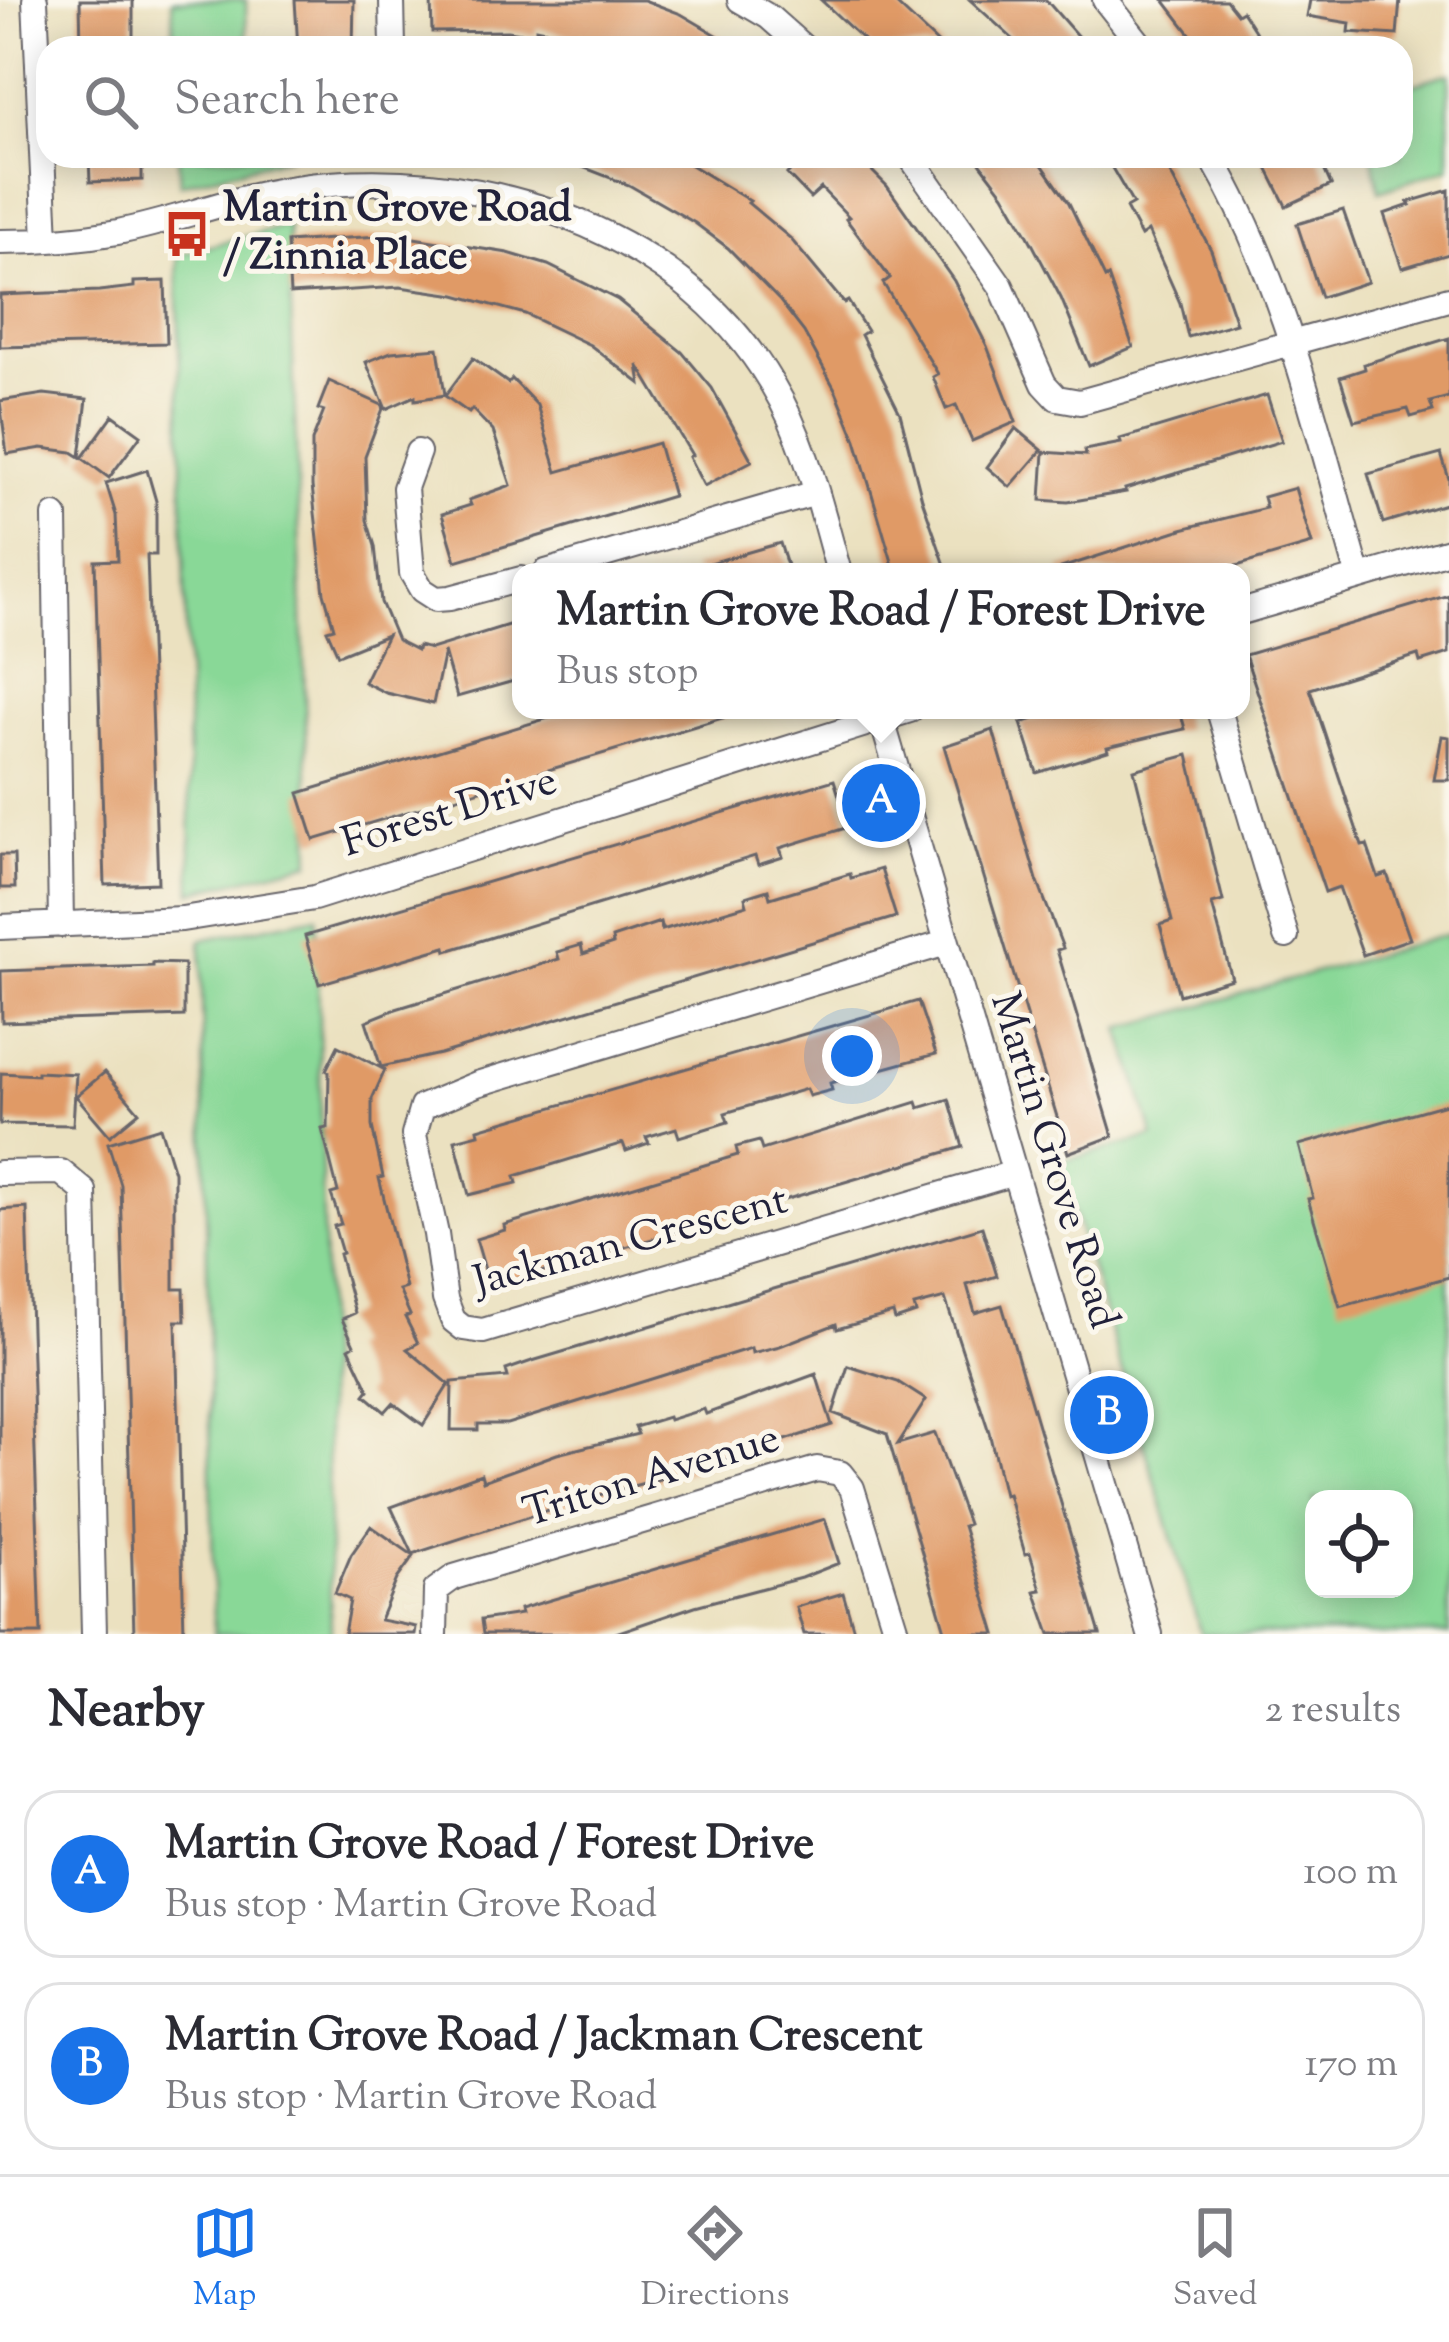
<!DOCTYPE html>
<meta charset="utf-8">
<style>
:root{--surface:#fff;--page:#f7f7f7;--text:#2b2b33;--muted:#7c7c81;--line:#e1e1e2;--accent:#1a73e8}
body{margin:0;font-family:"Sorts Mill Goudy",serif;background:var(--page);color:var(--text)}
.controls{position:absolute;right:36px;bottom:36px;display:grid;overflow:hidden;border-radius:24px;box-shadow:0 6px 30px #0003}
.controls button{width:108px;height:108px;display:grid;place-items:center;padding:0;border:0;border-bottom:3px solid var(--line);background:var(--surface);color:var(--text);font:60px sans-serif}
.you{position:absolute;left:852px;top:1056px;width:42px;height:42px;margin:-30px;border:9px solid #fff;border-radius:50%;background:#1a73e8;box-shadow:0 0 0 18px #1a73e833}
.badge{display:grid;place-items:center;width:78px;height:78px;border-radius:50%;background:var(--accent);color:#fff;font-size:39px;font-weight:700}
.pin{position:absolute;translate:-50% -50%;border:6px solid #fff;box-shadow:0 3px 12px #0006}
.popup{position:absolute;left:512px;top:563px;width:738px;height:156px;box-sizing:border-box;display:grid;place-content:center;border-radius:24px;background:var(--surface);filter:drop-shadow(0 3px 9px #0005);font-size:39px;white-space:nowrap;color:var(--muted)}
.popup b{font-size:45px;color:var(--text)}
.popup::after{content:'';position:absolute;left:50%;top:100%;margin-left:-24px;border:24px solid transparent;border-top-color:var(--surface)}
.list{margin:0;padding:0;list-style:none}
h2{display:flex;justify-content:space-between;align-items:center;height:156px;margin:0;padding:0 48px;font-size:51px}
h2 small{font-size:39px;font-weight:400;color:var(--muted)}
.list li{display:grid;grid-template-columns:78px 1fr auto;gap:36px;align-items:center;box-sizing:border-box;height:168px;margin:0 24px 24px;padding:0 24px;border:3px solid var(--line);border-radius:36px}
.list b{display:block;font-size:45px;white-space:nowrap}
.list p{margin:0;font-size:39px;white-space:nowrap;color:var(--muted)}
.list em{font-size:39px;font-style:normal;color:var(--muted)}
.icon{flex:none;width:66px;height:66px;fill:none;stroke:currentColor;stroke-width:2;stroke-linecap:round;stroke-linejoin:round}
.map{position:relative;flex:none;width:1449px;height:1634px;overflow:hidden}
.search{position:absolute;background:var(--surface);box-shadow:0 6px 30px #0003;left:36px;right:36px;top:36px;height:132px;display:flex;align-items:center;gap:30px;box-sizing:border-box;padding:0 42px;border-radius:36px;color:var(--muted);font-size:45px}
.sheet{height:540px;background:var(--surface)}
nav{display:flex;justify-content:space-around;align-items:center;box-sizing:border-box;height:168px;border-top:3px solid var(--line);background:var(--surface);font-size:33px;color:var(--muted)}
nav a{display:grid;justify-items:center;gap:6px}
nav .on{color:var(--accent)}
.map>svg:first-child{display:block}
.green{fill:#89d897;stroke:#567d69;stroke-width:3;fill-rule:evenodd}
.building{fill:#e09a66}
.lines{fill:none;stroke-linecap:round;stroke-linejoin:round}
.minor-casing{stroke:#68656a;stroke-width:28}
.minor{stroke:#fff;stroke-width:24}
.labels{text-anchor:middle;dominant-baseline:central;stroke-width:10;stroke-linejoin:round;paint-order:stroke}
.poi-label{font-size:42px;font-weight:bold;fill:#22223b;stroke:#fbf7ec;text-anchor:start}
.street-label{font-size:42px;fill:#22223b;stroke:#fbf7ec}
</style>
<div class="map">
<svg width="1449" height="1634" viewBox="0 0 1449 1634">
<rect width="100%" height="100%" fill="#fbf7ec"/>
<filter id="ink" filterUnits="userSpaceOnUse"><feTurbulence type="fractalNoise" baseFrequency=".00833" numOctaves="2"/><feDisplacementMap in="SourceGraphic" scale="24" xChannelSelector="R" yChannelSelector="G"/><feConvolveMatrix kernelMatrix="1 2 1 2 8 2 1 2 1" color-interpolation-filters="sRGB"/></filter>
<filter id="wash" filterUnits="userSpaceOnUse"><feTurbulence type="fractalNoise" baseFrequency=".004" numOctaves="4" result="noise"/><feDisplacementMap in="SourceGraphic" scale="48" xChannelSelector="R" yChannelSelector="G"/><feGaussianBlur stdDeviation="2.7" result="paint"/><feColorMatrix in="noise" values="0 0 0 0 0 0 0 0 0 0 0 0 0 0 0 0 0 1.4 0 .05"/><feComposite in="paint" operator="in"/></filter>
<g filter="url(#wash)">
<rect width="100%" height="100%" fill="#ebe1c0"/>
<path class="green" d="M 172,0 L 246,0 L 247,48 L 174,48 Z
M 1449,73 L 1449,168 L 1379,191 L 1373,156 L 1401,156 L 1401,88 Z
M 178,156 L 289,156 L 289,157 L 180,184 Z
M 288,225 L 311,862 L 192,892 L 177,255 Z
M 317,916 L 331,1634 L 214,1634 L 201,940 Z
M 1449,934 L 1449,1634 L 1201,1634 L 1059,1162 L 1154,1137 L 1120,1029 ZM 1314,1499 L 1404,1499 L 1404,1589 L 1314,1589 Z"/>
<g id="blocks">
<path class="building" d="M 80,0 L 133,0 L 133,48 L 81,48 Z
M 295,0 L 354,0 L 353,48 L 298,48 Z
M 431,0 L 644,0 L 681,14 L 739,48 L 630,48 L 536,28 L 536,35 L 508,31 L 432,32 Z
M 821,0 L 892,0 L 943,48 L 872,48 Z
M 970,0 L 1046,0 L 1088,48 L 1023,48 Z
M 1164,0 L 1226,0 L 1237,14 L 1242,11 L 1260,39 L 1246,48 L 1201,48 Z
M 1310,0 L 1400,0 L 1397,35 L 1349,32 L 1350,23 L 1307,16 Z
M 89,156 L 142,156 L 142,180 L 90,182 Z
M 562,156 L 676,156 L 750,201 L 748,203 L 790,238 L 844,303 L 848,301 L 867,331 L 861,335 L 900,413 L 922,499 L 946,568 L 933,572 L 895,572 L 856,440 L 836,391 L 804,332 L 780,301 L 728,248 L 695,223 L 629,185 L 562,159 Z
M 785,156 L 857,156 L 887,186 L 954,281 L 987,346 L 1016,422 L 972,441 L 956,405 L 946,409 L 933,377 L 938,374 L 883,283 L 890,278 L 846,219 L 849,217 L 821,188 L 810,198 L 787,174 L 796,165 Z
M 975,156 L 1036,156 L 1069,203 L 1105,278 L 1108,276 L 1133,347 L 1089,366 L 1061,298 L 1027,234 L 1004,194 Z
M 1105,156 L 1161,156 L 1211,250 L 1236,323 L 1188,337 L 1180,303 L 1148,231 L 1141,236 L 1126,208 L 1133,204 Z
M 1261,156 L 1318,156 L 1331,185 L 1286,206 Z
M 1449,190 L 1449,254 L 1402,268 L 1384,214 L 1410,205 L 1408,202 Z
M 1343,210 L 1368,282 L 1321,297 L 1297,224 Z
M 395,235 L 508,253 L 548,265 L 618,300 L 682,352 L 712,388 L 752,461 L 704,486 L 689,457 L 692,455 L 638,365 L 641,384 L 590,345 L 525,314 L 456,295 L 400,287 L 290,294 L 287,242 Z
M 165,281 L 167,343 L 0,347 L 0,295 L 99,291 L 134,287 L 134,282 Z
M 1449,338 L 1449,397 L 1430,402 L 1433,411 L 1411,417 L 1408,409 L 1354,421 L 1340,377 L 1365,369 L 1364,364 Z
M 438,348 L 445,395 L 415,400 L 415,396 L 386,409 L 366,362 L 391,352 Z
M 473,358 L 508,383 L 512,379 L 537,405 L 557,472 L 658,443 L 673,496 L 456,561 L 442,514 L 471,505 L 469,500 L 511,485 L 493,431 L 472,409 L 469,413 L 445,396 Z
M 329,381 L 384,406 L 365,456 L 367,520 L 375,546 L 381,602 L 397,640 L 417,650 L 418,646 L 431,649 L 521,621 L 521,679 L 457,697 L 444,652 L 433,704 L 386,693 L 364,682 L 387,635 L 338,655 L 327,630 L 334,628 L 324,593 L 312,486 L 312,441 L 324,411 L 318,409 Z
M 44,394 L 87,399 L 80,457 L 72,452 L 42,448 L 7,454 L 0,401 Z
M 1267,395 L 1282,441 L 1125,489 L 1126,492 L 1068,502 L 1041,500 L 1044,452 L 1086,455 L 1085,450 L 1121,443 L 1120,439 Z
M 113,415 L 141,435 L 109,478 L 82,458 Z
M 1016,428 L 1042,450 L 1010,487 L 987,467 Z
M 1441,454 L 1449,479 L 1449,503 L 1383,523 L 1368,474 Z
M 147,470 L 156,501 L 156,555 L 147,555 L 158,883 L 105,885 L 95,561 L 118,560 L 116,515 L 106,483 Z
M 1295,488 L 1312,544 L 1216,572 L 1062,572 L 1061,568 L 1182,529 L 1266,508 L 1263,497 Z
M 780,543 L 789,572 L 694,572 L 693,568 Z
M 1449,595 L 1449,653 L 1420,662 L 1418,655 L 1310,689 L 1362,846 L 1367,845 L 1378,877 L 1387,874 L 1410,939 L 1363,955 L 1339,887 L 1325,892 L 1245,655 Z
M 575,710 L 738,710 L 739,713 L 314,840 L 299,793 Z
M 1062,710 L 1180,710 L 1185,729 L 1107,747 L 1108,751 L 1037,773 L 1021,723 Z
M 993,730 L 1037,880 L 1063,948 L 1057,950 L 1113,1136 L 1068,1153 L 944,746 Z
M 1442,736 L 1449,737 L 1449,780 L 1434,780 Z
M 1188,755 L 1223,901 L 1212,904 L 1232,979 L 1179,995 L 1160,925 L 1172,921 L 1134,770 Z
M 834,780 L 849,827 L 780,848 L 783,857 L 758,865 L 755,856 L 447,951 L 446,947 L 319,984 L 305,936 Z
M 0,855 L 14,855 L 15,888 L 0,888 Z
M 881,869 L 896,917 L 440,1054 L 381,1067 L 366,1021 L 396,1009 L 559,959 L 557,952 L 581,945 L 583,954 L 613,944 L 612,938 L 660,922 L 662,930 L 747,905 L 745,897 L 768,890 L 770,898 L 850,874 L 851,878 Z
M 153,963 L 184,964 L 184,1016 L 2,1022 L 1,971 L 153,966 Z
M 918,1001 L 936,1054 L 830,1083 L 832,1090 L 809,1096 L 806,1089 L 725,1113 L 728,1122 L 705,1129 L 679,1137 L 676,1128 L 646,1137 L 649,1143 L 626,1151 L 623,1143 L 515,1176 L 517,1183 L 469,1195 L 455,1140 L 479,1134 L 478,1129 Z
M 338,1046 L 385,1070 L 372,1099 L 372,1126 L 383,1177 L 379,1178 L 406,1288 L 399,1290 L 410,1315 L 405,1317 L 418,1343 L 407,1349 L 449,1384 L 423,1425 L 393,1403 L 385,1412 L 365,1395 L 369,1390 L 349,1348 L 354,1345 L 342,1319 L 355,1313 L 339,1254 L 342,1253 L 334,1226 L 341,1224 L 331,1194 L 338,1192 L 322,1129 L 328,1128 L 329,1072 L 326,1070 Z
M 37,1072 L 76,1074 L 73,1125 L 0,1124 L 1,1073 L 37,1075 Z
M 105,1072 L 139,1112 L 110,1136 L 76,1096 Z
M 949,1099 L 963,1147 L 490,1287 L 476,1239 L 505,1230 L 504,1225 L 738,1155 L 736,1147 L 759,1141 L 762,1150 L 917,1102 L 919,1108 Z
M 1449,1103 L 1449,1277 L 1340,1307 L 1308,1199 L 1313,1198 L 1299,1145 Z
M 160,1127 L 174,1172 L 174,1289 L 184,1289 L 185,1321 L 176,1321 L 184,1634 L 134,1634 L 121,1185 L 108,1143 Z
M 27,1208 L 41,1634 L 0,1634 L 0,1210 Z
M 982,1227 L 997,1276 L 967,1285 L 975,1313 L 1002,1305 L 1100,1634 L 1050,1634 L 1035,1591 L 1041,1590 L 1030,1553 L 1025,1554 L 1008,1494 L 1004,1495 L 989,1432 L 945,1298 L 914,1306 L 916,1313 L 895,1320 L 893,1313 L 837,1329 L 836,1324 L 780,1346 L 752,1353 L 751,1348 L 507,1424 L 478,1424 L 478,1430 L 451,1430 L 452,1382 L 508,1377 L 506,1370 L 529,1362 Z
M 848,1366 L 898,1382 L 926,1400 L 898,1444 L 935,1433 L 968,1524 L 963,1526 L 996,1634 L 946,1634 L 887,1434 L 833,1413 Z
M 816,1374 L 832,1425 L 690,1471 L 576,1501 L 413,1554 L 391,1507 L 481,1474 L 483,1481 L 557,1454 L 638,1434 L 635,1427 L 668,1417 L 669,1420 L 704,1409 L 706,1414 Z
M 825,1519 L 839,1563 L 801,1578 L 695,1606 L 613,1634 L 483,1634 L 481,1620 L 521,1614 L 520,1609 Z
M 371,1526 L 414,1556 L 397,1579 L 380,1620 L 416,1627 L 415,1634 L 344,1634 L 350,1600 L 335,1593 L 351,1555 Z
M 843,1593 L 855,1634 L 804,1634 L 796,1607 Z"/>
</g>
</g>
<g filter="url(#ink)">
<use href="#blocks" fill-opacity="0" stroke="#68656a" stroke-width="3"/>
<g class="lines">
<defs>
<path id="minor" d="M 35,0 L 46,240
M 392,0 L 393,48
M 740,0 L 769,17 L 804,48
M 1105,0 L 1143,48
M 910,156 L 1001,286 L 1044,384 L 1057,398 L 1080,402 L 1449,299
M 1211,156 C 1286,284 1318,436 1359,577
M 0,242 C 39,242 79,239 118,232 C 178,220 234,197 294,188 C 471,162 677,223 772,384 C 806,440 821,509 839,572
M 418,452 L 405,488 L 412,573 L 422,590 L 436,599 L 450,598 L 521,579
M 55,516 L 61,925
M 546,572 L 816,493
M 1241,612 L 1449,551
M 879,710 L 1150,1634
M 1219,710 L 1286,936
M 0,927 L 182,919 L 314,898 L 910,710
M 946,943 L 477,1084 L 422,1107 L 414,1135 L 436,1234 L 445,1299 L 453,1320 L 463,1328 L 483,1331 L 1014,1173
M 0,1173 L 61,1172 L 84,1191 L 94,1634
M 435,1634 L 436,1590 L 454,1577 L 817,1469 L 840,1473 L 852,1488 L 897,1634"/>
</defs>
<use href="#minor" class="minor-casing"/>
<use href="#minor" class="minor"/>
</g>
</g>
<defs>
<symbol id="bus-bare" viewBox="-9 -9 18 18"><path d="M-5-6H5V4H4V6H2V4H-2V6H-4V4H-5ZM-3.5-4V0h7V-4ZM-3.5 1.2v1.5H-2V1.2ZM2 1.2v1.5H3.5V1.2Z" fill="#c8321e" stroke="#fbf7ec" stroke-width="2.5" paint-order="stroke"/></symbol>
</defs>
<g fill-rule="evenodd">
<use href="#bus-bare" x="154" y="201" width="66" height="66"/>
</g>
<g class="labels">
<g class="poi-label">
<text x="223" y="210">Martin Grove Road<tspan x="223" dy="48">/ Zinnia Place</tspan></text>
</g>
<g class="street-label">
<text transform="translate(450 814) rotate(-17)">Forest Drive</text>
<text transform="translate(1052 1161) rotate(73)">Martin Grove Road</text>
<text transform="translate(631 1243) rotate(-15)">Jackman Crescent</text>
<text transform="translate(652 1478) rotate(-17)">Triton Avenue</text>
</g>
</g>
</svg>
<div class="controls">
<button><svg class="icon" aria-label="locate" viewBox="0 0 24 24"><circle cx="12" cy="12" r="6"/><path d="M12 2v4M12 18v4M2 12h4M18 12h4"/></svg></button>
</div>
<div class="you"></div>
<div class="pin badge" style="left:881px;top:803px">A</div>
<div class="popup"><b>Martin Grove Road / Forest Drive</b>Bus stop</div>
<div class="pin badge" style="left:1109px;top:1415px">B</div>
<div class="search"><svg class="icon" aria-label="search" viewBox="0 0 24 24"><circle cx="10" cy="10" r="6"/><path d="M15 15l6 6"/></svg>Search here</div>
</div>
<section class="sheet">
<h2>Nearby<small>2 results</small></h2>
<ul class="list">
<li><span class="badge">A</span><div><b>Martin Grove Road / Forest Drive</b><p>Bus stop · Martin Grove Road</p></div><em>100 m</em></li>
<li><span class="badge">B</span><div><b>Martin Grove Road / Jackman Crescent</b><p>Bus stop · Martin Grove Road</p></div><em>170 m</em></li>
</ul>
</section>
<nav>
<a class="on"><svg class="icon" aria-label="map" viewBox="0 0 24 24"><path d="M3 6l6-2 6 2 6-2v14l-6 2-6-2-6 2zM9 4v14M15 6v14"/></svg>Map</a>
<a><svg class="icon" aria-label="directions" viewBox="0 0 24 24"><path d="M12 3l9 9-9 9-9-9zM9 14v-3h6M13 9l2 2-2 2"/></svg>Directions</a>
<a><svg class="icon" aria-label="saved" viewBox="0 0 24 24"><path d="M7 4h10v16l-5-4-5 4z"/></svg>Saved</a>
</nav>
